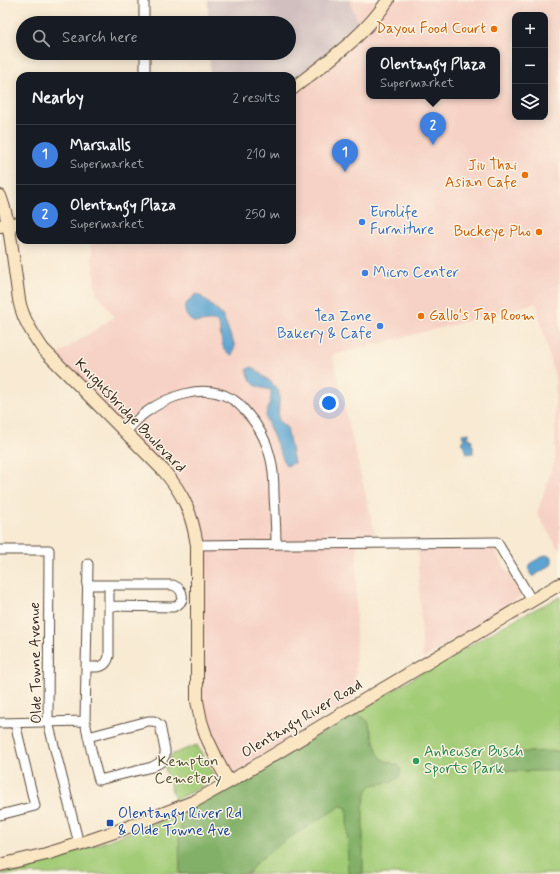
<!DOCTYPE html>
<meta charset="utf-8">
<style>
:root{--surface:#171b24;--page:#242831;--text:#f1f3f6;--muted:#9ea1a6;--line:#363941;--accent:#7c3aed}
body{margin:0;font-family:Mynerve,sans-serif;background:var(--page);color:var(--text)}
.controls{position:absolute;right:12px;top:12px;display:grid;overflow:hidden;border-radius:8px;box-shadow:0 2px 10px #0003}
.controls button{width:36px;height:36px;display:grid;place-items:center;padding:0;border:0;border-bottom:1px solid var(--line);background:var(--surface);color:var(--text);font:20px sans-serif}
.you{position:absolute;left:329px;top:403px;width:14px;height:14px;margin:-10px;border:3px solid #fff;border-radius:50%;background:#1a73e8;box-shadow:0 0 0 6px #1a73e833}
.badge{display:grid;place-items:center;width:26px;height:26px;border-radius:50%;background:var(--accent);color:#fff;font-size:13px;font-weight:700}
.pin{position:absolute;translate:-50% -33px;filter:drop-shadow(0 1px 2px #0008)}
.pin::after{content:'';position:absolute;top:21px;width:14px;height:12px;background:inherit;clip-path:polygon(0 0,100% 0,50% 100%)}
.popup{position:absolute;left:366px;top:47px;width:134px;height:52px;box-sizing:border-box;display:grid;place-content:center;border-radius:8px;background:var(--surface);filter:drop-shadow(0 1px 3px #0005);font-size:13px;white-space:nowrap;color:var(--muted)}
.popup b{font-size:15px;color:var(--text)}
.popup::after{content:'';position:absolute;left:50%;top:100%;margin-left:-8px;border:8px solid transparent;border-top-color:var(--surface)}
.list{margin:0;padding:0;list-style:none}
h2{display:flex;justify-content:space-between;align-items:center;height:52px;margin:0;padding:0 16px;font-size:17px}
h2 small{font-size:13px;font-weight:400;color:var(--muted)}
.list li{display:grid;grid-template-columns:26px 1fr auto;gap:12px;align-items:center;box-sizing:border-box;height:60px;padding:0 16px;border-top:1px solid var(--line)}
.list b{display:block;font-size:15px;white-space:nowrap}
.list p{margin:0;font-size:13px;white-space:nowrap;color:var(--muted)}
.list em{font-size:13px;font-style:normal;color:var(--muted)}
.icon{flex:none;width:22px;height:22px;fill:none;stroke:currentColor;stroke-width:2;stroke-linecap:round;stroke-linejoin:round}
.map{position:relative;flex:none;width:560px;height:874px;overflow:hidden}
.search{position:absolute;background:var(--surface);box-shadow:0 2px 10px #0003;left:16px;top:16px;width:280px;height:44px;display:flex;align-items:center;gap:10px;box-sizing:border-box;padding:0 14px;border-radius:22px;color:var(--muted);font-size:15px}
.panel{position:absolute;background:var(--surface);box-shadow:0 2px 10px #0003;left:16px;top:72px;width:280px;height:172px;border-radius:12px}
.map>svg:first-child{display:block}
.built{fill:#f6d1c5;fill-rule:evenodd}
.industrial{fill:#d1bfbf}
.green{fill:#a3cc77;stroke:#6f7b4a}
.forest{fill:#82b068;stroke:#5e6d43}
.water{fill:#5ca4d2;stroke:#4c6778}
.lines{fill:none;stroke-linecap:round;stroke-linejoin:round}
.street-casing{stroke:#574739;stroke-width:11}
.secondary-casing{stroke:#574739;stroke-width:14}
.street{stroke:#fff;stroke-width:9}
.secondary{stroke:#fbe6c4;stroke-width:12}
.food-dot{fill:#e8710a;stroke:#fcf5e5;stroke-width:1.5}
.shop-dot{fill:#3f7fe0;stroke:#fcf5e5;stroke-width:1.5}
.leisure-dot{fill:#2e9e5b;stroke:#fcf5e5;stroke-width:1.5}
.transit-dot{fill:#1a4fb4;stroke:#fcf5e5;stroke-width:1.5}
.labels{text-anchor:middle;dominant-baseline:central;stroke-width:3;stroke-linejoin:round;paint-order:stroke}
.food-label{font-size:15px;fill:#c56008;stroke:#fcf5e5;text-anchor:end}
.shop-label{font-size:15px;fill:#366cbe;stroke:#fcf5e5;text-anchor:start}
.street-label{font-size:15px;fill:#3b2a1e;stroke:#fcf5e5}
.leisure-label{font-size:15px;fill:#27864d;stroke:#fcf5e5;text-anchor:start}
.park-label{font-size:15px;fill:#555234;stroke:#fcf5e5}
.transit-label{font-size:15px;fill:#164399;stroke:#fcf5e5;text-anchor:start}
</style>
<div class="map">
<svg width="560" height="874" viewBox="0 0 560 874">
<rect width="100%" height="100%" fill="#fcf5e5"/>
<filter id="ink" filterUnits="userSpaceOnUse"><feTurbulence type="fractalNoise" baseFrequency=".025" numOctaves="2"/><feDisplacementMap in="SourceGraphic" scale="8" xChannelSelector="R" yChannelSelector="G"/><feConvolveMatrix kernelMatrix="1 2 1 2 8 2 1 2 1" color-interpolation-filters="sRGB"/></filter>
<filter id="wash" filterUnits="userSpaceOnUse"><feTurbulence type="fractalNoise" baseFrequency=".012" numOctaves="4" result="noise"/><feDisplacementMap in="SourceGraphic" scale="16" xChannelSelector="R" yChannelSelector="G"/><feGaussianBlur stdDeviation="0.9" result="paint"/><feColorMatrix in="noise" values="0 0 0 0 0 0 0 0 0 0 0 0 0 0 0 0 0 1.4 0 .05"/><feComposite in="paint" operator="in"/></filter>
<g filter="url(#wash)">
<rect width="100%" height="100%" fill="#f8ead3"/>
<path class="built" d="M 351,0 L 560,0 L 560,551 L 537,514 L 555,459 L 555,378 L 536,303 L 456,324 L 332,355 L 378,545 L 357,545 L 355,698 L 241,770 L 219,775 L 200,718 L 198,550 L 173,481 L 51,359 L 114,317 L 96,291 L 90,240 L 292,240 L 292,89 L 363,32 L 351,6 ZM 515,15 L 545,15 L 545,117 L 515,117 ZM 369,50 L 497,50 L 497,96 L 369,96 Z
M 491,543 L 521,596 L 423,659 L 417,545 Z"/>
<path class="industrial" d="M 208,0 L 351,0 L 351,6 L 363,32 L 292,89 L 292,76 L 210,76 L 209,53 L 289,53 L 289,23 L 208,23 Z"/>
<path class="green" d="M 560,597 L 560,874 L 0,874 L 0,873 L 23,867 L 87,848 L 156,823 L 191,808 L 353,715 L 411,679 L 519,617 Z
M 197,745 L 213,774 C 211,786 185,794 175,800 L 165,769 L 168,761 L 173,754 Z"/>
<path class="forest" d="M 353,715 L 361,716 L 368,721 L 378,754 L 383,760 L 398,765 L 401,770 L 399,777 L 392,782 L 372,785 L 367,790 L 363,807 L 363,874 L 348,874 L 347,808 L 341,806 L 284,841 L 256,863 L 248,874 L 180,874 L 179,838 L 182,820 L 191,808 Z
M 560,751 L 560,771 L 504,771 L 496,768 L 492,758 L 496,753 Z"/>
<path class="water" d="M 196,294 L 202,297 L 222,315 L 235,346 L 232,355 C 222,352 222,342 220,332 C 220,329 220,326 218,324 C 213,317 201,324 194,322 C 191,321 189,319 187,316 C 181,307 189,300 196,294 Z
M 252,367 C 257,369 260,373 264,377 C 269,380 275,385 278,390 C 281,397 277,412 279,421 L 287,428 L 294,463 L 286,466 L 266,419 C 265,408 273,402 271,390 C 268,389 266,389 262,388 C 252,386 249,378 247,369 Z
M 469,433 L 469,436 L 467,436 L 468,438 L 470,438 L 470,440 L 472,439 L 472,443 L 471,443 L 471,445 L 473,445 L 473,453 L 467,454 L 466,450 L 465,450 L 465,445 L 463,445 L 462,442 L 464,441 L 463,439 L 466,439 L 465,437 L 463,438 L 462,434 Z
M 545,555 L 550,556 L 552,557 L 552,562 L 551,565 L 534,576 L 532,576 C 528,571 529,568 531,563 Z"/>
</g>
<g filter="url(#ink)">
<g class="lines">
<defs>
<path id="street" d="M 144,0 L 144,23
M 145,53 L 145,76
M 125,432 C 132,426 138,418 145,413 C 168,396 203,383 230,398 C 237,401 241,406 246,412 C 258,425 266,439 270,456 C 274,469 274,482 274,495 C 275,512 276,528 276,544
M 197,545 L 497,542 L 532,601
M 0,550 L 49,550 L 48,722 L 79,844
M 88,564 L 85,721 C 89,741 93,761 99,780 L 152,767 L 161,762 L 165,755 L 165,750 L 160,725 L 154,721 L 148,721 L 88,737
M 87,585 L 173,585 C 185,590 186,603 173,607 L 109,606
M 86,667 C 97,667 106,669 109,656 L 109,585
M 0,723 L 85,721
M 0,815 L 35,806 L 15,723"/>
<path id="secondary" d="M 292,89 C 325,63 365,36 388,0
M 0,196 C 10,222 12,250 16,278 C 18,289 18,301 22,311 C 26,325 35,337 43,349 L 163,470 C 184,494 192,514 197,545 L 197,701 L 201,721 L 206,736 L 221,768 L 229,782
M 0,226 L 20,223
M 0,865 L 46,854 L 79,844 L 123,829 L 195,801 L 229,782 L 356,705 L 560,584"/>
</defs>
<use href="#street" class="street-casing"/>
<use href="#secondary" class="secondary-casing"/>
<use href="#street" class="street"/>
<use href="#secondary" class="secondary"/>
</g>
</g>
<g class="food-dot">
<circle cx="494" cy="29" r="4"/>
<circle cx="525" cy="175" r="4"/>
<circle cx="539" cy="232" r="4"/>
<circle cx="421" cy="316" r="4"/>
</g>
<g class="shop-dot">
<circle cx="362" cy="222" r="4"/>
<circle cx="365" cy="273" r="4"/>
<circle cx="380" cy="326" r="4"/>
</g>
<circle class="leisure-dot" cx="416" cy="761" r="4"/>
<rect class="transit-dot" x="106" y="819" width="8" height="8" rx="2"/>
<g class="labels">
<g class="food-label">
<text x="486" y="29">Dayou Food Court</text>
<text x="517" y="166">Jiu Thai<tspan x="517" dy="17">Asian Cafe</tspan></text>
<text x="531" y="232">Buckeye Pho</text>
<text x="429" y="316" text-anchor="start">Gallo's Tap Room</text>
</g>
<g class="shop-label">
<text x="370" y="213">Eurolife<tspan x="370" dy="17">Furniture</tspan></text>
<text x="373" y="273">Micro Center</text>
<text x="372" y="317" text-anchor="end">Tea Zone<tspan x="372" dy="17">Bakery &amp; Cafe</tspan></text>
</g>
<g class="street-label">
<text transform="translate(130 416) rotate(46)">Knightsbridge Boulevard</text>
<text transform="translate(36 663) rotate(-91)">Olde Towne Avenue</text>
<text transform="translate(302 719) rotate(-31)">Olentangy River Road</text>
</g>
<g class="leisure-label">
<text x="424" y="752">Anheuser Busch<tspan x="424" dy="17">Sports Park</tspan></text>
</g>
<g class="park-label">
<text x="188" y="762">Kempton<tspan x="188" dy="17">Cemetery</tspan></text>
</g>
<g class="transit-label">
<text x="118" y="814">Olentangy River Rd<tspan x="118" dy="17">&amp; Olde Towne Ave</tspan></text>
</g>
</g>
</svg>
<div class="controls">
<button>+</button>
<button>−</button>
<button><svg class="icon" aria-label="layers" viewBox="0 0 24 24"><path d="M12 4l9 5-9 5-9-5zM3 14l9 5 9-5"/></svg></button>
</div>
<div class="you"></div>
<div class="pin badge" style="left:345px;top:172px;background:#3f7fe0">1</div>
<div class="pin badge" style="left:433px;top:145px;background:#3f7fe0">2</div>
<div class="popup"><b>Olentangy Plaza</b>Supermarket</div>
<div class="search"><svg class="icon" aria-label="search" viewBox="0 0 24 24"><circle cx="10" cy="10" r="6"/><path d="M15 15l6 6"/></svg>Search here</div>
<section class="panel">
<h2>Nearby<small>2 results</small></h2>
<ul class="list">
<li><span class="badge" style="background:#3f7fe0">1</span><div><b>Marshalls</b><p>Supermarket</p></div><em>210 m</em></li>
<li><span class="badge" style="background:#3f7fe0">2</span><div><b>Olentangy Plaza</b><p>Supermarket</p></div><em>250 m</em></li>
</ul>
</section>
</div>
